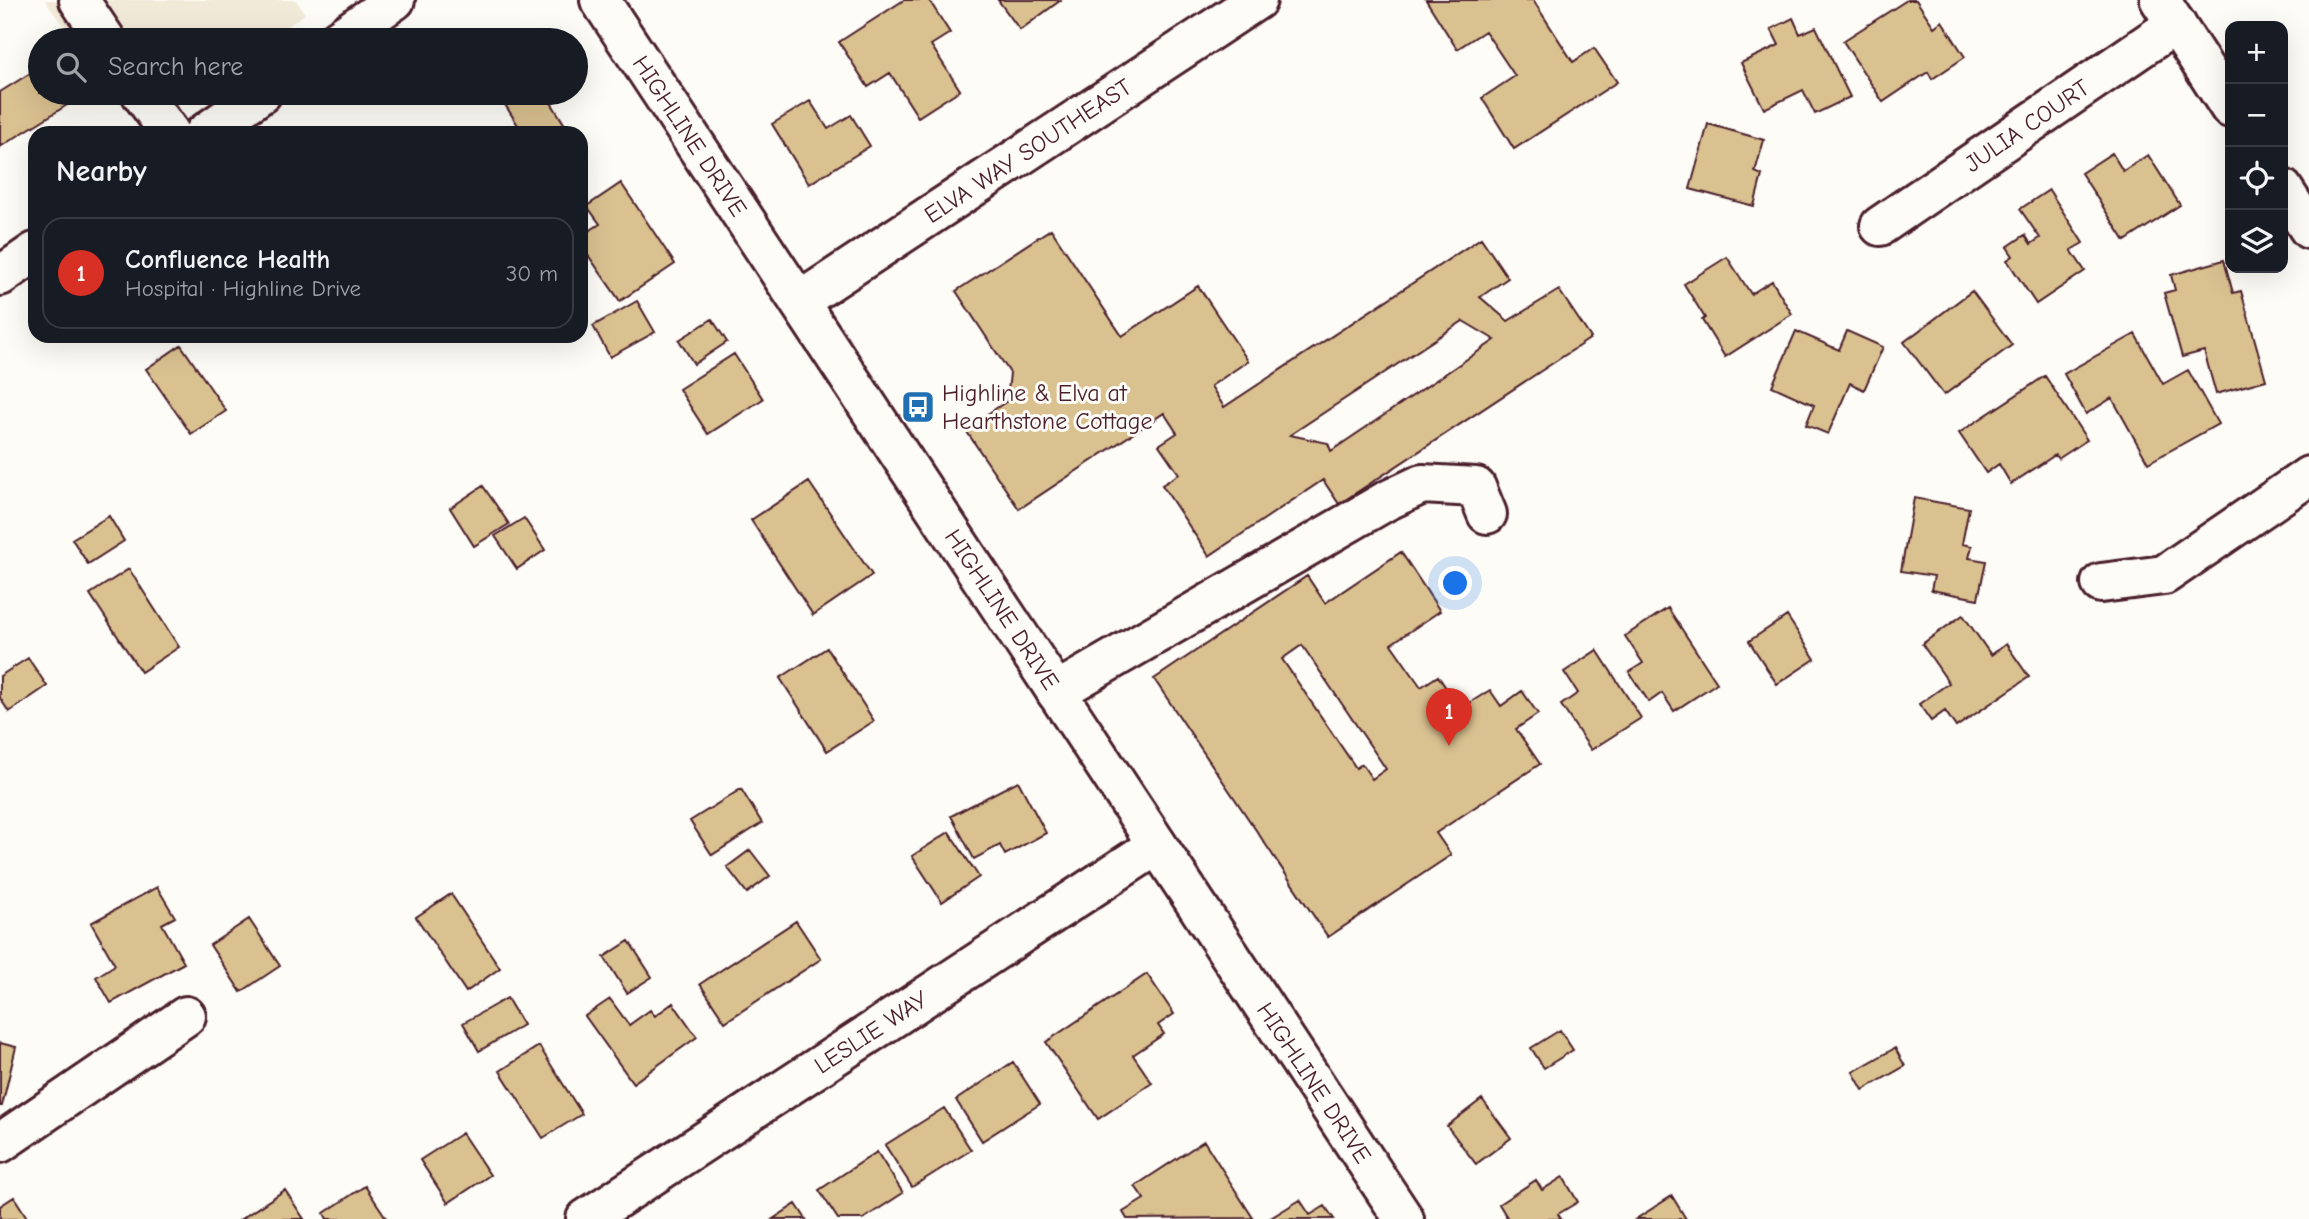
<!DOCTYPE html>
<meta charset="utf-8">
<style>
:root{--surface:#171b24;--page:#242831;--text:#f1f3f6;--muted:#9ea1a6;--line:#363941;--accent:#d93025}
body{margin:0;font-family:"Comic Neue",sans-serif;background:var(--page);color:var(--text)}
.controls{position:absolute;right:21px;top:21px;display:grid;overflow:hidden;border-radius:14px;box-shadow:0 7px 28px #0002}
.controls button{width:63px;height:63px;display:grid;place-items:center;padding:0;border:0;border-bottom:2px solid var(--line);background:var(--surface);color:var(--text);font:35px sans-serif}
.you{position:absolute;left:1456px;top:584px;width:24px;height:24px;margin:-18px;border:5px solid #fff;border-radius:50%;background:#1a73e8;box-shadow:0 0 0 10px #1a73e833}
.badge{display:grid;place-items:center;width:46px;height:46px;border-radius:50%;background:var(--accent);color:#fff;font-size:23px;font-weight:700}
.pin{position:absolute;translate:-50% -58px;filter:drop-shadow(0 2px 4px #0008)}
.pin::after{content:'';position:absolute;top:37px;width:24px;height:21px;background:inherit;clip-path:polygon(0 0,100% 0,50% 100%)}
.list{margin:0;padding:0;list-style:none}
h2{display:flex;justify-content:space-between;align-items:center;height:91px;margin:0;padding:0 28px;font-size:30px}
h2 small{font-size:23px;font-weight:400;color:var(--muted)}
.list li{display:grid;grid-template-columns:46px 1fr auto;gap:21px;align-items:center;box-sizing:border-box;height:112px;margin:0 14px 14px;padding:0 14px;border:2px solid var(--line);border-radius:21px}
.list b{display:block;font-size:26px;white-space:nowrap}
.list p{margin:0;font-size:23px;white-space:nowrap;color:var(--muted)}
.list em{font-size:23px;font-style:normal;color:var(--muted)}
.icon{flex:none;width:38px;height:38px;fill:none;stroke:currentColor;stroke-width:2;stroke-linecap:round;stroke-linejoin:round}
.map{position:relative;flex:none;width:2309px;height:1219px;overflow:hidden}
.search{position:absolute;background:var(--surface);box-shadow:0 7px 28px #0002;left:28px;top:28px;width:560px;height:77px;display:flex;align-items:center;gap:18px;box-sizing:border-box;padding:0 24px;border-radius:38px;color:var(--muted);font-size:26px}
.panel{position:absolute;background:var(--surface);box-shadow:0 7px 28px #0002;left:28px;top:126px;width:560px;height:217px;border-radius:21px}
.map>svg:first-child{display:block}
.built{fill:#f2ead8}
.building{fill:#dac190;stroke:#4a1f2b;stroke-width:2;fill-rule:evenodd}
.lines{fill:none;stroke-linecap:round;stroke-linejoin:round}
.minor-casing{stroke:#4a1f2b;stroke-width:44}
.minor{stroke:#fdfcf7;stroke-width:38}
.labels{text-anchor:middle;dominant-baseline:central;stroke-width:6;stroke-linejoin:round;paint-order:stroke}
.street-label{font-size:24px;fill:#4a1f2b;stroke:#fdfcf7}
.poi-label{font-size:24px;fill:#4a1f2b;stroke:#fdfcf7;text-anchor:start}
</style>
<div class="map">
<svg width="2309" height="1219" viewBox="0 0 2309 1219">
<rect width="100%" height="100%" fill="#fdfcf7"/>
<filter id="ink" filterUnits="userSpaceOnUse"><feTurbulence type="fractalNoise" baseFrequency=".0143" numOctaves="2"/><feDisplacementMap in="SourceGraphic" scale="14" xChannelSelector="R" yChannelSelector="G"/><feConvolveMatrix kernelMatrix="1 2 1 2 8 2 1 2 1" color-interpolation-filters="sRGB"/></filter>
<g filter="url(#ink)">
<path class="built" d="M 45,0 L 296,0 L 305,14 L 268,40 L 73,40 Z"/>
<path class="building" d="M 904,0 L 929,0 L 950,33 L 931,45 L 960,90 L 918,117 L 890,73 L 868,87 L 839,42 Z
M 998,0 L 1061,0 L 1020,30 Z
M 1426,0 L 1533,0 L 1573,62 L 1594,48 L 1617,82 L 1514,149 L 1482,98 L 1515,76 L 1485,31 L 1457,49 Z
M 1907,0 L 1916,0 L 1934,27 L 1942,21 L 1965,57 L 1932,79 L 1928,72 L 1883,102 L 1843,41 Z
M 1793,18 L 1800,34 L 1816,27 L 1850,97 L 1815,114 L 1803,90 L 1764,109 L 1741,63 L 1779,45 L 1771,29 Z
M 40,67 L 40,93 L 78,93 L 80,97 L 0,147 L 0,92 Z
M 522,93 L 545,93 L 570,133 L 523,133 L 504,103 Z
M 810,101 L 828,129 L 851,115 L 870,146 L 809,184 L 772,124 Z
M 1708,124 L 1764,140 L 1755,172 L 1762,175 L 1754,206 L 1690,189 Z
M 2112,153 L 2123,171 L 2148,155 L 2180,205 L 2125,241 L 2081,173 Z
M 621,183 L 675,264 L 620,301 L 581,245 L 581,236 L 600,224 L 587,206 Z
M 2049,190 L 2083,243 L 2071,250 L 2085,271 L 2036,304 L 2007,260 L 2013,256 L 2007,247 L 2025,235 L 2031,244 L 2040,238 L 2020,209 Z
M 1051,229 L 1122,336 L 1198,286 L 1248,361 L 1211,386 L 1224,407 L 1481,238 L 1508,278 L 1480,297 L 1508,321 L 1559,290 L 1591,338 L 1339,504 L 1323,480 L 1209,556 L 1162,485 L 1179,474 L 1159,445 L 1177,433 L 1164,413 L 1019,509 L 965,429 L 1007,401 L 1010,373 L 956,291 ZM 1463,321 L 1495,340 L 1331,451 L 1328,443 L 1290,435 Z
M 1727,257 L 1751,294 L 1772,281 L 1792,314 L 1725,357 L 1702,320 L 1705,318 L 1684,284 Z
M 2224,260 L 2233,293 L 2241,291 L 2266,380 L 2216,394 L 2204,351 L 2182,357 L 2164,293 L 2175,290 L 2171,275 Z
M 1972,291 L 2012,345 L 1944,395 L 1904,342 Z
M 637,301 L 655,332 L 610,357 L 593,326 Z
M 712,319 L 727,342 L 694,364 L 679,340 Z
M 1796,331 L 1839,350 L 1847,331 L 1883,347 L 1864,390 L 1850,383 L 1828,434 L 1806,425 L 1814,405 L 1772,386 Z
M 2135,334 L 2163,384 L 2188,370 L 2218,424 L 2148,463 L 2112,398 L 2086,414 L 2064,374 Z
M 181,345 L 226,411 L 191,434 L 146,369 Z
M 734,354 L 763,399 L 708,434 L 679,389 Z
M 2045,376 L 2087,440 L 2058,459 L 2055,455 L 2011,484 L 1999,464 L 1986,473 L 1959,433 Z
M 809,482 L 872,575 L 813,615 L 751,520 Z
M 483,486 L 509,524 L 474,546 L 450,508 Z
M 1914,498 L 1969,508 L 1962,544 L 1972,546 L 1969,558 L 1986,561 L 1978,599 L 1931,590 L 1934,576 L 1901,571 Z
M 109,516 L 124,541 L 88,564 L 72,539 Z
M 524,518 L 545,550 L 517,569 L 495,536 Z
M 1401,552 L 1440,611 L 1391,644 L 1421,687 L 1438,676 L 1460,709 L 1490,690 L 1501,706 L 1522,691 L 1538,714 L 1516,729 L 1540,764 L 1436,833 L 1451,855 L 1328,937 L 1154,679 L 1307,576 L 1325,603 ZM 1302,645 L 1386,769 L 1372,779 L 1362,764 L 1356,768 L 1282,659 Z
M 129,569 L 179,647 L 141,672 L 90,594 Z
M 1668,608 L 1717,683 L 1674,711 L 1662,693 L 1649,702 L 1629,672 L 1643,663 L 1625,636 Z
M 1963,615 L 1991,655 L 2006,644 L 2029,677 L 1956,727 L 1945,711 L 1931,721 L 1919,704 L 1949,683 L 1922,644 Z
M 1787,616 L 1815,659 L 1777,684 L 1749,641 Z
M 827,648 L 874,721 L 827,751 L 780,678 Z
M 1597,650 L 1641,718 L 1591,750 L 1561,705 L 1578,693 L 1564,672 Z
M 28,658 L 47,686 L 9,712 L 0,698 L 0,676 Z
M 1018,781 L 1046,833 L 1005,855 L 1000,845 L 974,859 L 951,816 Z
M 741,789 L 762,823 L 712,855 L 690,821 Z
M 949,832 L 979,877 L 942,902 L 912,856 Z
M 750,850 L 770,876 L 747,893 L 727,867 Z
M 157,887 L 175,917 L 162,924 L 184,963 L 111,1003 L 96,977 L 115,965 L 91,923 Z
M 451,894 L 500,968 L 466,992 L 416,917 Z
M 249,919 L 280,966 L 241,992 L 210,945 Z
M 796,921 L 821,959 L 725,1022 L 700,984 Z
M 629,941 L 652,977 L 627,993 L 604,957 Z
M 1147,974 L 1174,1014 L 1158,1025 L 1164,1034 L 1133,1055 L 1152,1083 L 1098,1119 L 1046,1042 Z
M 507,998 L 523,1025 L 479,1051 L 463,1023 Z
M 610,999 L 629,1025 L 650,1010 L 655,1016 L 673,1003 L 697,1037 L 633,1083 L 585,1016 Z
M 1560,1030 L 1573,1050 L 1544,1068 L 1531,1048 Z
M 0,1043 L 16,1047 L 2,1106 L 0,1106 Z
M 539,1046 L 582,1114 L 543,1138 L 500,1071 Z
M 1895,1048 L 1905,1066 L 1863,1090 L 1853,1072 Z
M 1013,1062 L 1040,1104 L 982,1141 L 956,1100 Z
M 1482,1099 L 1511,1138 L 1476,1164 L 1447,1126 Z
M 944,1108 L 971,1150 L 912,1187 L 885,1145 Z
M 462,1133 L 490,1175 L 448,1203 L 420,1160 Z
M 1204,1141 L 1253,1218 L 1127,1219 L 1123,1212 L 1144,1199 L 1135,1186 Z
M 877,1152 L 903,1193 L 863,1219 L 838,1219 L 819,1190 Z
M 1563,1177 L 1578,1202 L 1558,1214 L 1561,1219 L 1508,1219 L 1499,1204 L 1536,1180 L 1542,1190 Z
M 365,1186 L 387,1219 L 327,1219 L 324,1213 Z
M 285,1190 L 304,1219 L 241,1219 Z
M 1672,1196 L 1686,1219 L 1636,1219 Z
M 14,1197 L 28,1219 L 0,1219 L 0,1206 Z
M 1300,1200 L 1310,1215 L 1325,1206 L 1334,1219 L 1269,1219 Z
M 796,1204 L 806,1219 L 773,1219 Z"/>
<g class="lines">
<defs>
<g id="minor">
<path d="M 79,0 L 106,40"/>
<path id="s1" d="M 600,0 L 1404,1219"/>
<path d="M 2160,0 L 2230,108"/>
<path d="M 337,40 L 395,0"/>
<path d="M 141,93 L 170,133"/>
<path d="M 205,133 L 262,93"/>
<path d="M 2283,189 L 2309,229"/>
<path id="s2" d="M 1880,226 L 2176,24"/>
<path d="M 0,276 L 35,252"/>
<path id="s3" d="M 800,301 L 1257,0"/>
<path d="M 2101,583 L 2164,575 L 2309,476"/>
<path d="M 1056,692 L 1386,501 L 1422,484 L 1476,487 L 1487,514"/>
<path d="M 0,1143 L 186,1016"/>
<path id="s4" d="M 586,1219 L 1157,845"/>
</g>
</defs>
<use href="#minor" class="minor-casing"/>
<use href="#minor" class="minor"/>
</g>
</g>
<defs>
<symbol id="bus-square" viewBox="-11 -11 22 22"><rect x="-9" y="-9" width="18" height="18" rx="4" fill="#1f6fb2" stroke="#fdfcf7"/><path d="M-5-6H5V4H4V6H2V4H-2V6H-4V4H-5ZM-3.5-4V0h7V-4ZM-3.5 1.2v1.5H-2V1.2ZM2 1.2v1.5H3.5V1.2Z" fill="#fff"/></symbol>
</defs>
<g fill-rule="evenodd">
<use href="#bus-square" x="899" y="388" width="38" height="38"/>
</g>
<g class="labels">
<g class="street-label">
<text stroke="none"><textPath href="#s2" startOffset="178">JULIA COURT</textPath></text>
<text stroke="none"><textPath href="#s1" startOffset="163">HIGHLINE DRIVE</textPath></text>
<text stroke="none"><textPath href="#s3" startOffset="273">ELVA WAY SOUTHEAST</textPath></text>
<text stroke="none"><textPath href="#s1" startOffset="730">HIGHLINE DRIVE</textPath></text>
<text stroke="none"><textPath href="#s4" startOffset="341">LESLIE WAY</textPath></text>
<text stroke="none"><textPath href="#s1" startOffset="1297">HIGHLINE DRIVE</textPath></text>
</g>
<g class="poi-label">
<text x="942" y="393">Highline &amp; Elva at<tspan x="942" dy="28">Hearthstone Cottage</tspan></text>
</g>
</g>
</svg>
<div class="controls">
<button>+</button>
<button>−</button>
<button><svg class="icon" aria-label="locate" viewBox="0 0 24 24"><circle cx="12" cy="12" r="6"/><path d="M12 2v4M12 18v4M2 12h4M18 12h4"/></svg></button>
<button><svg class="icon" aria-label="layers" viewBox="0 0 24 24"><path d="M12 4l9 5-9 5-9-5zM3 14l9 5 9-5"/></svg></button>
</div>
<div class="you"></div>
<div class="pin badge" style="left:1449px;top:746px">1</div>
<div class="search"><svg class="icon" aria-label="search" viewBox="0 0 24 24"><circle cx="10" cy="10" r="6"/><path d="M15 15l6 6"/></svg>Search here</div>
<section class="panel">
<h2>Nearby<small></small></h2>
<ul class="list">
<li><span class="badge">1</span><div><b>Confluence Health</b><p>Hospital · Highline Drive</p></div><em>30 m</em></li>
</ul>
</section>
</div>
